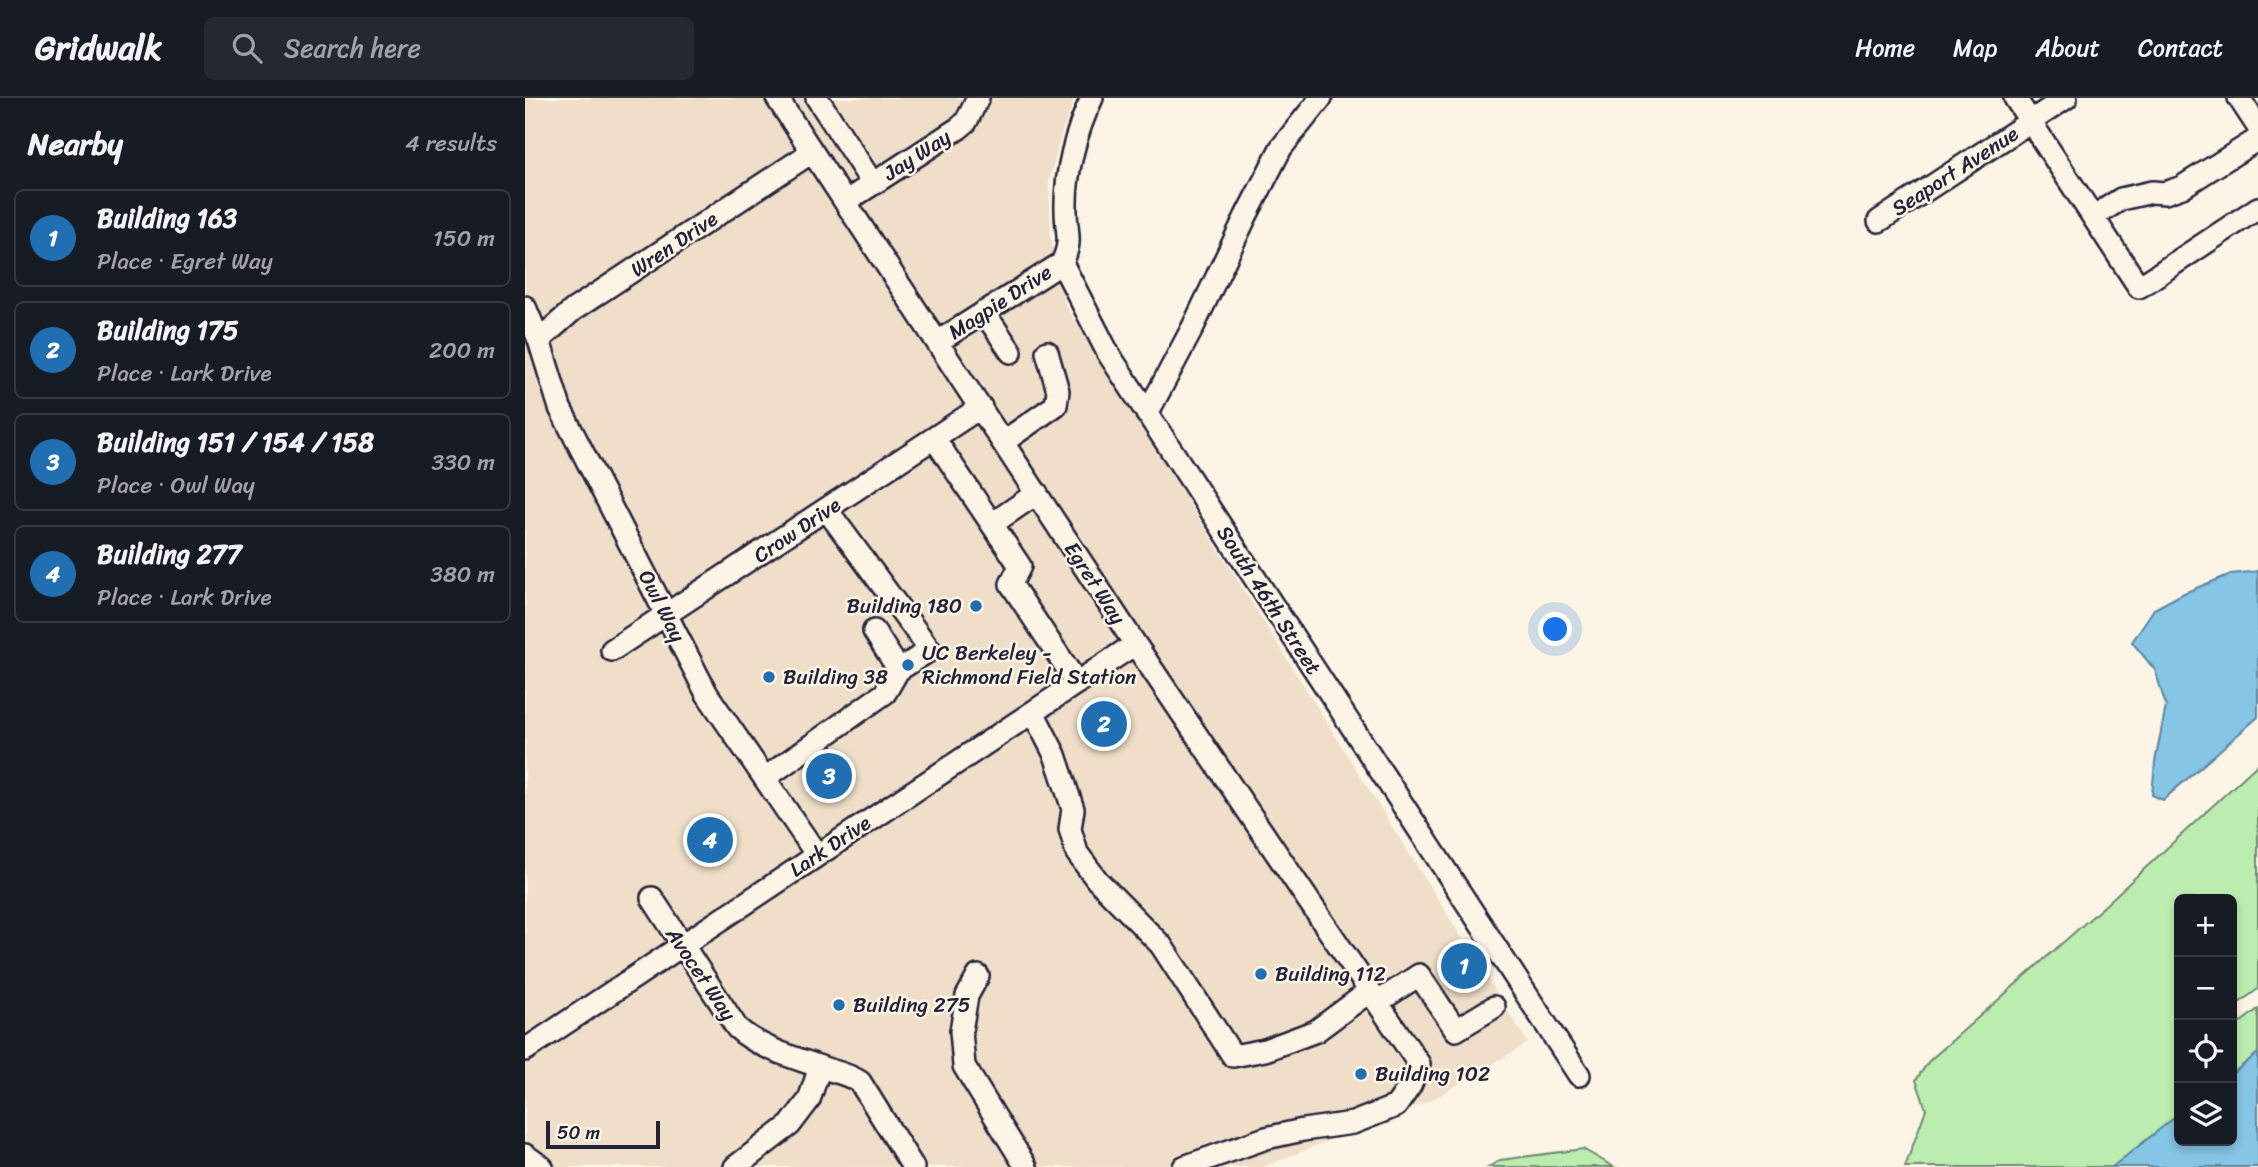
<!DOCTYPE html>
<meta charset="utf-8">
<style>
:root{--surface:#171b24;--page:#242831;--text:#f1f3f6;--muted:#9ea1a6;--line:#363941;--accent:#1f6fb2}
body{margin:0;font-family:Sriracha,sans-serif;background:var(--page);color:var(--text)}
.controls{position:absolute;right:21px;bottom:21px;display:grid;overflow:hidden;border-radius:10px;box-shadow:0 4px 10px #0003}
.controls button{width:63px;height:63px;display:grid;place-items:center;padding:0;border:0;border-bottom:2px solid var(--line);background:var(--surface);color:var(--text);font:35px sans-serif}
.scale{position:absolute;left:21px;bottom:18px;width:114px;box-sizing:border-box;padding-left:7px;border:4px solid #22223b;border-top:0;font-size:19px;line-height:24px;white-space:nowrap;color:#22223b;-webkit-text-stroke:5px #fcf5e5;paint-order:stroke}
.you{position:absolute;left:1031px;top:532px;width:24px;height:24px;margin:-18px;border:5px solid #fff;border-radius:50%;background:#1a73e8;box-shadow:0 0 0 10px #1a73e833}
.badge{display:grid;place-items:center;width:46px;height:46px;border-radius:50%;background:var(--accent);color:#fff;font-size:23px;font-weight:700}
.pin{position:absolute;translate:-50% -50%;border:4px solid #fff;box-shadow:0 2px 7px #0006}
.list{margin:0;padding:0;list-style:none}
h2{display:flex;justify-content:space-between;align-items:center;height:91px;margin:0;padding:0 28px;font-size:30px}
h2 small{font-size:23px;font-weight:400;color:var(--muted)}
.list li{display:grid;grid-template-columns:46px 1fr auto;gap:21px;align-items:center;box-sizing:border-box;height:98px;margin:0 14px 14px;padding:0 14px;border:2px solid var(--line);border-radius:10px}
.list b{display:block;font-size:26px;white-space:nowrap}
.list p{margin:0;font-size:23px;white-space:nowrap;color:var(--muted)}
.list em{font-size:23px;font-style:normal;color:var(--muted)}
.icon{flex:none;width:38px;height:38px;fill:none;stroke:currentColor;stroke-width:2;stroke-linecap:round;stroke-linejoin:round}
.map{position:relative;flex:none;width:1733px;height:1069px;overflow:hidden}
header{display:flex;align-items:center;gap:42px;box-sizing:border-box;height:98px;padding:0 35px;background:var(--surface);border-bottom:2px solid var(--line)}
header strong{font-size:33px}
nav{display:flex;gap:38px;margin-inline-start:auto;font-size:24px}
.search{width:490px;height:63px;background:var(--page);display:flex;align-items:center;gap:18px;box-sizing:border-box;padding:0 24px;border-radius:10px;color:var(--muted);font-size:26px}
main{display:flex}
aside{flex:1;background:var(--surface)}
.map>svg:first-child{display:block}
.built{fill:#efdfc8}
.green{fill:#bbeeae;stroke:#6e8874;stroke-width:2}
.water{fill:#85c5e5;stroke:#5d84a1;stroke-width:2}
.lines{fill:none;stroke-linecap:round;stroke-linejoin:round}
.minor-casing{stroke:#22223b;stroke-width:26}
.minor{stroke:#fcf5e5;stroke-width:21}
.poi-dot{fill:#1f6fb2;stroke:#fcf5e5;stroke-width:2.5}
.labels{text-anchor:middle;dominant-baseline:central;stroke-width:5;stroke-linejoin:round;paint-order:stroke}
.street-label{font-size:21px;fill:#22223b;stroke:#fcf5e5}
.poi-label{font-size:21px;fill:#22223b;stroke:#fcf5e5;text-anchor:start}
</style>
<header>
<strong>Gridwalk</strong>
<div class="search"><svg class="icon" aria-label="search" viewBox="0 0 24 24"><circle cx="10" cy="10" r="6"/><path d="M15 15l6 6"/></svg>Search here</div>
<nav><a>Home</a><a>Map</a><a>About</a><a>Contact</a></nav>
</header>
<main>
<aside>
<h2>Nearby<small>4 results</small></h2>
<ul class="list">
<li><span class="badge">1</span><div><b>Building 163</b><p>Place · Egret Way</p></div><em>150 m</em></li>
<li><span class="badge">2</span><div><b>Building 175</b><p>Place · Lark Drive</p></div><em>200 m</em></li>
<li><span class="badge">3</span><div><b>Building 151 / 154 / 158</b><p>Place · Owl Way</p></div><em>330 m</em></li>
<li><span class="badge">4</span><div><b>Building 277</b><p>Place · Lark Drive</p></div><em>380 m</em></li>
</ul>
</aside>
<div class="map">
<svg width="1733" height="1069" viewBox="0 0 1733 1069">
<rect width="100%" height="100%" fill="#fcf5e5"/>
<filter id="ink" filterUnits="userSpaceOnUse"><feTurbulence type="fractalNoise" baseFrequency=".0143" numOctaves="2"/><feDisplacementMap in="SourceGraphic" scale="14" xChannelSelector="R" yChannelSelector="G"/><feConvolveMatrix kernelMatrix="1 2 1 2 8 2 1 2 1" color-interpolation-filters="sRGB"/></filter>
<g filter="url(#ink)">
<path class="built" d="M 0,0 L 550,0 L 537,34 L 524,83 L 526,140 L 540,207 L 1003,945 L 908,1001 L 738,1069 L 0,1069 Z"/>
<path class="green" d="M 1733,666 L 1733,891 L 1707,910 L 1707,801 L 1654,801 L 1654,1016 L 1613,1049 L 1638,1069 L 1380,1069 L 1401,1011 L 1391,982 L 1404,963 L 1577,810 Z
M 1733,911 L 1733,955 L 1707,976 L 1707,931 Z
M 1058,1051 L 1089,1069 L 964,1069 L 975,1062 Z"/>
<path class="water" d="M 1733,473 L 1733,619 L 1638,702 L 1627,697 L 1630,664 L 1641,608 L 1630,572 L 1607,544 L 1629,511 L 1659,495 L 1706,476 Z
M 1733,955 L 1733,1069 L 1587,1069 L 1654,1016 L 1654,1043 L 1707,1043 L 1707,976 Z"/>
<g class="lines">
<defs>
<path id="minor" d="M 252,0 L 610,546 L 894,966 L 885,988 L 871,1008 L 828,1025 L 778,1032 L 741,1040 L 659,1069
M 292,0 L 348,86
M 1490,0 L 1614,189 L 1733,110
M 1714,0 L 1733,29
M 320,104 L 434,30 L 441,24 L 453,0
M 1568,119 L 1596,101 L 1627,94 L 1640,95 L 1657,89 L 1733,41
M 1354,123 L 1541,0
M 537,165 L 583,255 L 1054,977
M 537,165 C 548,141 541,136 541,112 C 540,74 551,33 567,0
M 0,209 L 14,242 L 35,310 L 182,596 L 292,757
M 459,214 L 486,254
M 14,242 L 48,212 L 287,54
M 414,243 L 537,165
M 622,316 L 667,231 L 721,118 L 756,50 L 796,0
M 409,340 L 495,468 L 486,486 L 552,585
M 478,344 L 531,307 L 533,293 L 522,254
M 302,412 L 405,552 L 372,573
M 467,426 L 512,395
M 87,552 L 456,309
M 508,614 L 530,657 L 548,711 L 545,731 L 552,755 L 572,782 L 636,847 L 708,958 L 740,952 L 791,933 L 845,893
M 240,680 L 360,595 L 371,576 L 372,569 L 349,533
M 127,800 L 212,930 C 233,949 266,959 293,968 C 308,974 322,975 335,984 L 388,1069
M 453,878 L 442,898 L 436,933 L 439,968 L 501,1069
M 853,904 L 894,877 L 931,932 L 969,909
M 0,952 L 610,546
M 0,1057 L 17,1069
M 210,1069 L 265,1027 L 284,1002 L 295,969"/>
</defs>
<use href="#minor" class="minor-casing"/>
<use href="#minor" class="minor"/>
</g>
</g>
<g class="poi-dot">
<circle cx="451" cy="508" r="7"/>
<circle cx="383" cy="567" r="7"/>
<circle cx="244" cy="579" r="7"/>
<circle cx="736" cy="876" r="7"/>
<circle cx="314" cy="907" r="7"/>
<circle cx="836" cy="976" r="7"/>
</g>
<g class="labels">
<g class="street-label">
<text transform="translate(392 57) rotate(-33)">Jay Way</text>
<text transform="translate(1430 73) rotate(-33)">Seaport Avenue</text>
<text transform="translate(149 146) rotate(-34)">Wren Drive</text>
<text transform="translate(475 204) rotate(-33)">Magpie Drive</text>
<text transform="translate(272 432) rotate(-34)">Crow Drive</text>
<text transform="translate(570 485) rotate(57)">Egret Way</text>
<text transform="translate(744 502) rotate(57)">South 46th Street</text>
<text transform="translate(137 508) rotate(63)">Owl Way</text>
<text transform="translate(305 748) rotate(-34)">Lark Drive</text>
<text transform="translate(176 876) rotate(56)">Avocet Way</text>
</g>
<g class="poi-label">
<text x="437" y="508" text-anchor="end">Building 180</text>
<text x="397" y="555">UC Berkeley -<tspan x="397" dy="24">Richmond Field Station</tspan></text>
<text x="258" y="579">Building 38</text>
<text x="750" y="876">Building 112</text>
<text x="328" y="907">Building 275</text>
<text x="850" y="976">Building 102</text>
</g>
</g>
</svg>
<div class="controls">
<button>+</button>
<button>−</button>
<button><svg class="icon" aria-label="locate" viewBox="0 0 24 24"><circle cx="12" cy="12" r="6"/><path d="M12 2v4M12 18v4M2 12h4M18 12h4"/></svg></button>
<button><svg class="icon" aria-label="layers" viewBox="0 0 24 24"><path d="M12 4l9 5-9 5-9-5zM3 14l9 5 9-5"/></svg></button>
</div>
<div class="scale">50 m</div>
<div class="you"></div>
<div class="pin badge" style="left:939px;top:868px">1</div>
<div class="pin badge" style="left:579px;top:626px">2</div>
<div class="pin badge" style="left:304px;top:678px">3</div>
<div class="pin badge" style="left:185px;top:742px">4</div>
</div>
</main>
